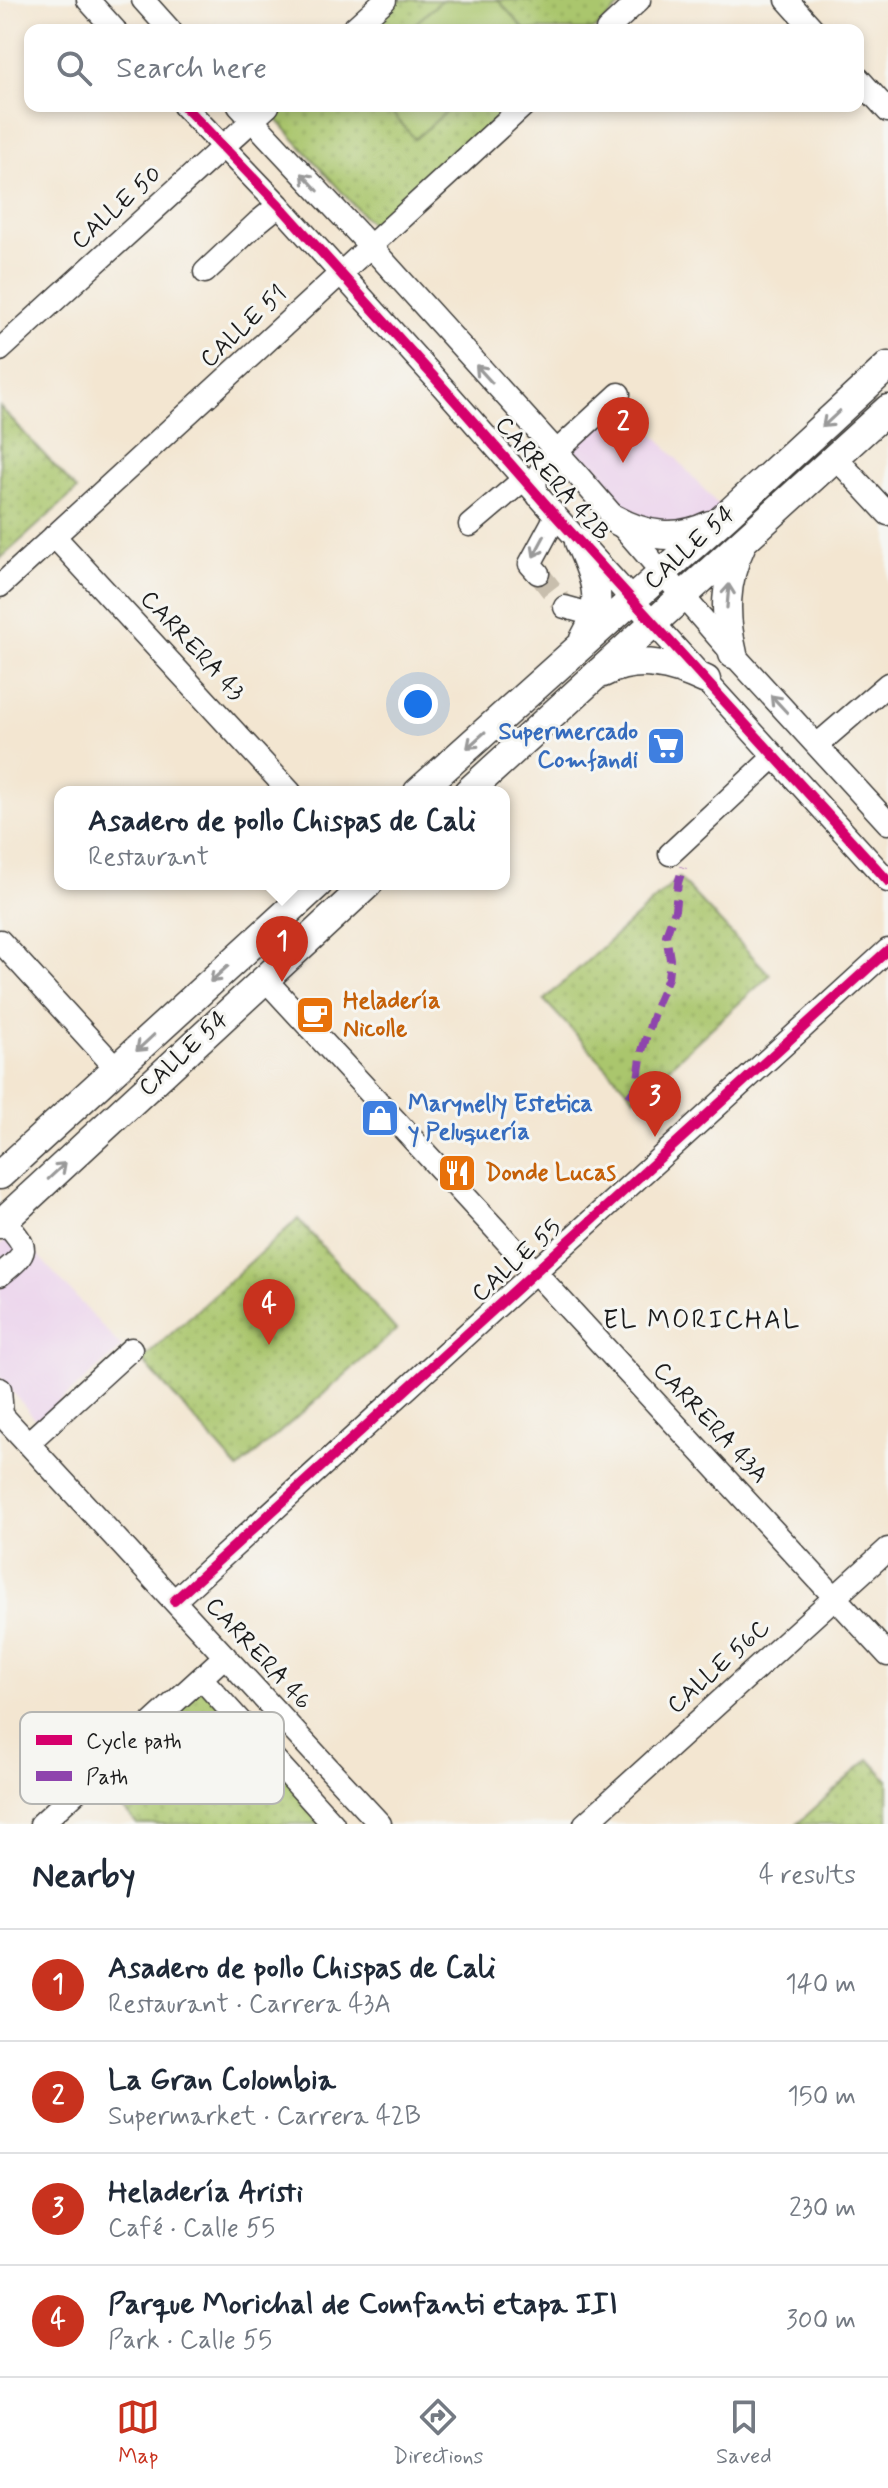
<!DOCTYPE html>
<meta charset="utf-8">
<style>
:root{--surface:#fff;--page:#f6f6f7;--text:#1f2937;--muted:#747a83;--line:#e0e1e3;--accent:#c8321e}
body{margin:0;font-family:Mynerve,sans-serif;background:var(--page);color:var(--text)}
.you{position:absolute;left:418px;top:704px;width:28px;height:28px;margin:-20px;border:6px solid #fff;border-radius:50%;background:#1a73e8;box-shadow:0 0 0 12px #1a73e833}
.badge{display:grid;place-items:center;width:52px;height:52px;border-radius:50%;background:var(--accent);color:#fff;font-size:26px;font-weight:700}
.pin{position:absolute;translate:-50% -66px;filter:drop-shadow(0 2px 4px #0008)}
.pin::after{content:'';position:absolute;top:42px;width:28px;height:24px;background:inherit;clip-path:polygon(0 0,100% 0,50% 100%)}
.popup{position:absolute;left:54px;top:786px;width:456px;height:104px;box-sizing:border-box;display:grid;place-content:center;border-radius:16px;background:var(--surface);filter:drop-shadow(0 2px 6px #0005);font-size:26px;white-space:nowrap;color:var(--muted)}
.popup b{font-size:30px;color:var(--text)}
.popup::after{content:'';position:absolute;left:50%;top:100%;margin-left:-16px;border:16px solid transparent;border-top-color:var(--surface)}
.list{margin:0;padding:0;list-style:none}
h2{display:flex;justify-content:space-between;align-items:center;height:104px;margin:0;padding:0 32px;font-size:34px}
h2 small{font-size:26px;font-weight:400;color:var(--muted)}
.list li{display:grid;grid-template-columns:52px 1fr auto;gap:24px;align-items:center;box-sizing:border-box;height:112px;padding:0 32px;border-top:2px solid var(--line)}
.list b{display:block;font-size:30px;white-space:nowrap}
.list p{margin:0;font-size:26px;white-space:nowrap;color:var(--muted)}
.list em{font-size:26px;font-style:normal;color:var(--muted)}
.icon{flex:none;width:44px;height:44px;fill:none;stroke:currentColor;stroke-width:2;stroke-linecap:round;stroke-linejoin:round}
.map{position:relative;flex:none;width:888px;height:1824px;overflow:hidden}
.search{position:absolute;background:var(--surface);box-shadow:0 4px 12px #0003;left:24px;right:24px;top:24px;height:88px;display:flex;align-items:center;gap:20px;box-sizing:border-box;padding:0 28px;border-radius:16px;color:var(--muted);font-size:30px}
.sheet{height:552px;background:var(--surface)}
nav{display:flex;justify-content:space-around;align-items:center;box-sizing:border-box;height:112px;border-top:2px solid var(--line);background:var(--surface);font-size:22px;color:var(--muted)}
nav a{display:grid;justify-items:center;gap:4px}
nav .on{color:var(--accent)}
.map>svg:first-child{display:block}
.built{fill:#ebd1ec}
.grass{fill:url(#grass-dots);stroke:#637144;stroke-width:2}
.pitch{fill:#aac66d;stroke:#637144;stroke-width:2}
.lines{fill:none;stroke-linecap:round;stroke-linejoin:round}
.minor-tunnel{stroke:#c8bead;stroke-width:22;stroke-dasharray:22 11;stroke-linecap:butt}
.minor-casing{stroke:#3c3a37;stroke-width:25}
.major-casing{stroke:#3c3a37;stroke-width:31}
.minor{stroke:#fff;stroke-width:22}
.major{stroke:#fff;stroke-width:28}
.quiet{stroke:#8e44ad;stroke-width:8;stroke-dasharray:16 8;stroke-linecap:butt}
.cycleway-casing{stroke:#f6f6f2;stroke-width:15}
.cycleway{stroke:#d6006c;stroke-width:10}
.oneway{stroke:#999}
.labels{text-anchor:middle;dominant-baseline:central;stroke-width:6;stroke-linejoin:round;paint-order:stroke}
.street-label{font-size:24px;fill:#1c1c1c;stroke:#f6f6f2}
.shop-label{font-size:24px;font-weight:bold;fill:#366cbe;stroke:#f6f6f2;text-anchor:end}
.food-label{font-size:24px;font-weight:bold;fill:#c56008;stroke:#f6f6f2;text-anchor:start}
.neighbourhood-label{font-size:26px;letter-spacing:2px;fill:#1c1c1c;stroke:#f6f6f2}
.key{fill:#f6f6f2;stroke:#b5b5b2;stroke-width:2}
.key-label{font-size:22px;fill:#1c1c1c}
</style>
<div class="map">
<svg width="888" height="1824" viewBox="0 0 888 1824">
<defs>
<pattern id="grass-dots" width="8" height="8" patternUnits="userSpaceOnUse" patternTransform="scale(2)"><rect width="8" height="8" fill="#aac66d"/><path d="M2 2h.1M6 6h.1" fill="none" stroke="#92aa5e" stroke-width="1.8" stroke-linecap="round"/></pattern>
</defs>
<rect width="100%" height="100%" fill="#f6f6f2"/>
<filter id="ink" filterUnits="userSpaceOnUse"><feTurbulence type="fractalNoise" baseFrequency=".0125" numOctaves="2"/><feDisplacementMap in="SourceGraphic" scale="16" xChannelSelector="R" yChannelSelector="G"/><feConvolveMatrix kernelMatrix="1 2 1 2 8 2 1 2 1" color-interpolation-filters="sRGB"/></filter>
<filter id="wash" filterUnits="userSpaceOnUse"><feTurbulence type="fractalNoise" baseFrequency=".006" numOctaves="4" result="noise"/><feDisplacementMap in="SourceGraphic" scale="32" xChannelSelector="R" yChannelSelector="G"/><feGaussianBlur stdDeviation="1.8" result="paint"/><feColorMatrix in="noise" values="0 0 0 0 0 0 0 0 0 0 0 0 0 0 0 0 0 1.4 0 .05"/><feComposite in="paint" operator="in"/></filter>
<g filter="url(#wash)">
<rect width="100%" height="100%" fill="#f3e6d1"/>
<path class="built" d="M 619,394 L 717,504 L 728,514 L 646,534 L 555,453 Z
M 16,1231 L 122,1348 L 37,1421 L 0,1377 L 0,1245 Z"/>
<path class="grass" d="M 392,0 L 627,0 L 594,30 L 360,30 Z
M 276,106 L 510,106 L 375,229 L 270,112 Z
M 0,407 L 77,490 L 0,559 Z
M 679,878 L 770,975 L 635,1098 L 544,1000 Z
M 298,1219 L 396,1330 L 238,1469 L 142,1360 Z
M 201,1678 L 333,1824 L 137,1824 L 94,1776 Z
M 869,1759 L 888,1780 L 888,1824 L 797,1824 Z"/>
<path class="pitch" d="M 442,0 L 498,0 L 525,30 L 408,30 Z
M 386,106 L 453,106 L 415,139 Z"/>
</g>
<g filter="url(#ink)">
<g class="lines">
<path class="minor-tunnel" d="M 538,573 L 565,607"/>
<defs>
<path id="minor" d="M 88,0 L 115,30
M 143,0 L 170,30
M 787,0 L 814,30
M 352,30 L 385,0
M 607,30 L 639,0
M 858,78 L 888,111
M 184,106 L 279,205 L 434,377 L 556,516 L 888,881
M 239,106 L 371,247 L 575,472 L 733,654 L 888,823
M 205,272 L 258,222 L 279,205
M 0,350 L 268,106
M 555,453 L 619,394
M 835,457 L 888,514
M 538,496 C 528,470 552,456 574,472
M 470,525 L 524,479
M 54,536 L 290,792
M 538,573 L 530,564 L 556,516
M 0,586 L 523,106
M 565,607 L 594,615
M 817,745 L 888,684
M 670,854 L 775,756
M 0,941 L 117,1069
M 265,979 L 888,1655
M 0,1275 C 31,1250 29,1250 4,1220
M 0,1389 L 2,1415
M 0,1413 L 380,1824
M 28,1443 L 131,1349
M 174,1601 L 888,950
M 201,1678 L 333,1824
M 41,1824 L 225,1656
M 585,1824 L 888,1549"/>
<path id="major" d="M 614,519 C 646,537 677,541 710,525
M 579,542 C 595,577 606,603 584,639
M 733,654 C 724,616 724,582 741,546
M 603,673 C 637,655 673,664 706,680
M 418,792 L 728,514 L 888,366
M 468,792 L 888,409
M 0,1175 L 318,884
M 0,1224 L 368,884"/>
</defs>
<use href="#minor" class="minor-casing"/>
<use href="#major" class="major-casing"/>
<use href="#minor" class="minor"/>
<use href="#major" class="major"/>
<path class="quiet" d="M 629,1097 L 637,1086 L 642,1051 L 657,1003 L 668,978 L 670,959 L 666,935 L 675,910 L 678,883 L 683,867"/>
<defs>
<path id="cycleway" d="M 184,106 L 279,205 L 434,377 L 556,516 L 888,881
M 174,1601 L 888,950"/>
</defs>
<use href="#cycleway" class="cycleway-casing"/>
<use href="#cycleway" class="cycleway"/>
</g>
<defs><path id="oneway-shaft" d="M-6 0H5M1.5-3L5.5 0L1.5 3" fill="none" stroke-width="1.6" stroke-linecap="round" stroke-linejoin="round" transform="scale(2)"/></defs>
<g class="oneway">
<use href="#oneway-shaft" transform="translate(310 182) rotate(-133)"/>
<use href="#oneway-shaft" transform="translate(484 374) rotate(-132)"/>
<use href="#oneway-shaft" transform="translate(831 419) rotate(137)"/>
<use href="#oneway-shaft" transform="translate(539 546) rotate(118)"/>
<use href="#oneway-shaft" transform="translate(728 596) rotate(-85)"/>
<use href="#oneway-shaft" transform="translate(779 704) rotate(-133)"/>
<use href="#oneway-shaft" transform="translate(476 740) rotate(138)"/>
<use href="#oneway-shaft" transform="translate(219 974) rotate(138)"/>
<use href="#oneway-shaft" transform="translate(145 1043) rotate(137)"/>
<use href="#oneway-shaft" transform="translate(57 1171) rotate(-43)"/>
</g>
</g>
<defs>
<symbol id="supermarket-square" viewBox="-11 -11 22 22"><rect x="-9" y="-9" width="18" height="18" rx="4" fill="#3f7fe0" stroke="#f6f6f2"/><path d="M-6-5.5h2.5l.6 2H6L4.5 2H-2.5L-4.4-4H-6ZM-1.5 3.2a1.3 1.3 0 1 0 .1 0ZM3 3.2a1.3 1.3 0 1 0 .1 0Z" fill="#fff"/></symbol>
<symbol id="cafe-square" viewBox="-11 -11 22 22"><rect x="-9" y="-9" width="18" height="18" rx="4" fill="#e8710a" stroke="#f6f6f2"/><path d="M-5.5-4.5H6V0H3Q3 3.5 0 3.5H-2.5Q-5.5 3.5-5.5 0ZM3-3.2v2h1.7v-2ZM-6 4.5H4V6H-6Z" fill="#fff"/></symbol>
<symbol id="shop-square" viewBox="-11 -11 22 22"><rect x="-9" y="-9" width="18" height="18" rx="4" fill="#3f7fe0" stroke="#f6f6f2"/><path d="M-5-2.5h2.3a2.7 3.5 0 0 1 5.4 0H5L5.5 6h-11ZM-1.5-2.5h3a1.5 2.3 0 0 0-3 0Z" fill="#fff"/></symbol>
<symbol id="restaurant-square" viewBox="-11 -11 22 22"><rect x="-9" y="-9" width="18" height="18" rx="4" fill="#e8710a" stroke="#f6f6f2"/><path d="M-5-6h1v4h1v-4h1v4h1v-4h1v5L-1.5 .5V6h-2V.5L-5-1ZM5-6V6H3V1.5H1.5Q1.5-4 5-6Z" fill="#fff"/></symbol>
</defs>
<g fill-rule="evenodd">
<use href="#supermarket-square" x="644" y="724" width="44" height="44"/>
<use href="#cafe-square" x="293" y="993" width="44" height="44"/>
<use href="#shop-square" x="358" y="1096" width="44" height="44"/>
<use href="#restaurant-square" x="435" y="1151" width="44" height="44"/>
</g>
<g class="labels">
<g class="street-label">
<text transform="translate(117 208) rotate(-42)">CALLE 50</text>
<text transform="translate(244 327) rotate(-43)">CALLE 51</text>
<text transform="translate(552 479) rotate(48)">CARRERA 42B</text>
<text transform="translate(690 548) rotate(-42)">CALLE 54</text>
<text transform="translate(192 646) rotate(47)">CARRERA 43</text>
<text transform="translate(184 1054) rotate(-43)">CALLE 54</text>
<text transform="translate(517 1261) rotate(-42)">CALLE 55</text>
<text transform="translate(710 1423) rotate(47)">CARRERA 43A</text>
<text transform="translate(258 1654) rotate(47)">CARRERA 46</text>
<text transform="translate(719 1667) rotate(-42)">CALLE 56C</text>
</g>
<g class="shop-label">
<text x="638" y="732">Supermercado<tspan x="638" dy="28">Comfandi</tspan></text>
<text x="408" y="1104" text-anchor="start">Marynelly Estetica<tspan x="408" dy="28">y Peluquería</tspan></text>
</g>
<g class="food-label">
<text x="343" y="1001">Heladería<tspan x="343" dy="28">Nicolle</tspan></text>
<text x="485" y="1173">Donde Lucas</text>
</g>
<g class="neighbourhood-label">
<text x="702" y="1321">EL MORICHAL</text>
</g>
</g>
<rect x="20" y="1712" width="264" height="92" rx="12" class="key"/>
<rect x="36" y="1735" width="36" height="10" fill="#d6006c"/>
<rect x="36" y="1771" width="36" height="10" fill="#8e44ad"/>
<g class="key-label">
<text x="86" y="1748">Cycle path</text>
<text x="86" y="1784">Path</text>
</g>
</svg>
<div class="you"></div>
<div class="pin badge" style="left:282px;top:982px">1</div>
<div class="popup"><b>Asadero de pollo Chispas de Cali</b>Restaurant</div>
<div class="pin badge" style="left:623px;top:463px">2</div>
<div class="pin badge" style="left:655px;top:1137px">3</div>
<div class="pin badge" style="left:269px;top:1345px">4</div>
<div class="search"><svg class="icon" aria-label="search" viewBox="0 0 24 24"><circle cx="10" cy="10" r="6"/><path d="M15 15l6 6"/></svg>Search here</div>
</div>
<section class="sheet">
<h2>Nearby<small>4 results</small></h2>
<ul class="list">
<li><span class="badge">1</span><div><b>Asadero de pollo Chispas de Cali</b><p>Restaurant · Carrera 43A</p></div><em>140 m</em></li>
<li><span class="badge">2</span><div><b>La Gran Colombia</b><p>Supermarket · Carrera 42B</p></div><em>150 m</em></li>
<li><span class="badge">3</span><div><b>Heladería Aristi</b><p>Café · Calle 55</p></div><em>230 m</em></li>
<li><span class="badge">4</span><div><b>Parque Morichal de Comfanti etapa III</b><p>Park · Calle 55</p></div><em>300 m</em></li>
</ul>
</section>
<nav>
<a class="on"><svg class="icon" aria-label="map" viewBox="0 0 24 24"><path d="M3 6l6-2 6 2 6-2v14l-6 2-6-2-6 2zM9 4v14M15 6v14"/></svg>Map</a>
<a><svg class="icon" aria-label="directions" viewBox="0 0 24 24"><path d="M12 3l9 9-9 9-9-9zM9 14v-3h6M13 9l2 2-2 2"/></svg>Directions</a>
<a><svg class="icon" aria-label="saved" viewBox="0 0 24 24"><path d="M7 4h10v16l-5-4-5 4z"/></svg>Saved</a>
</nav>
